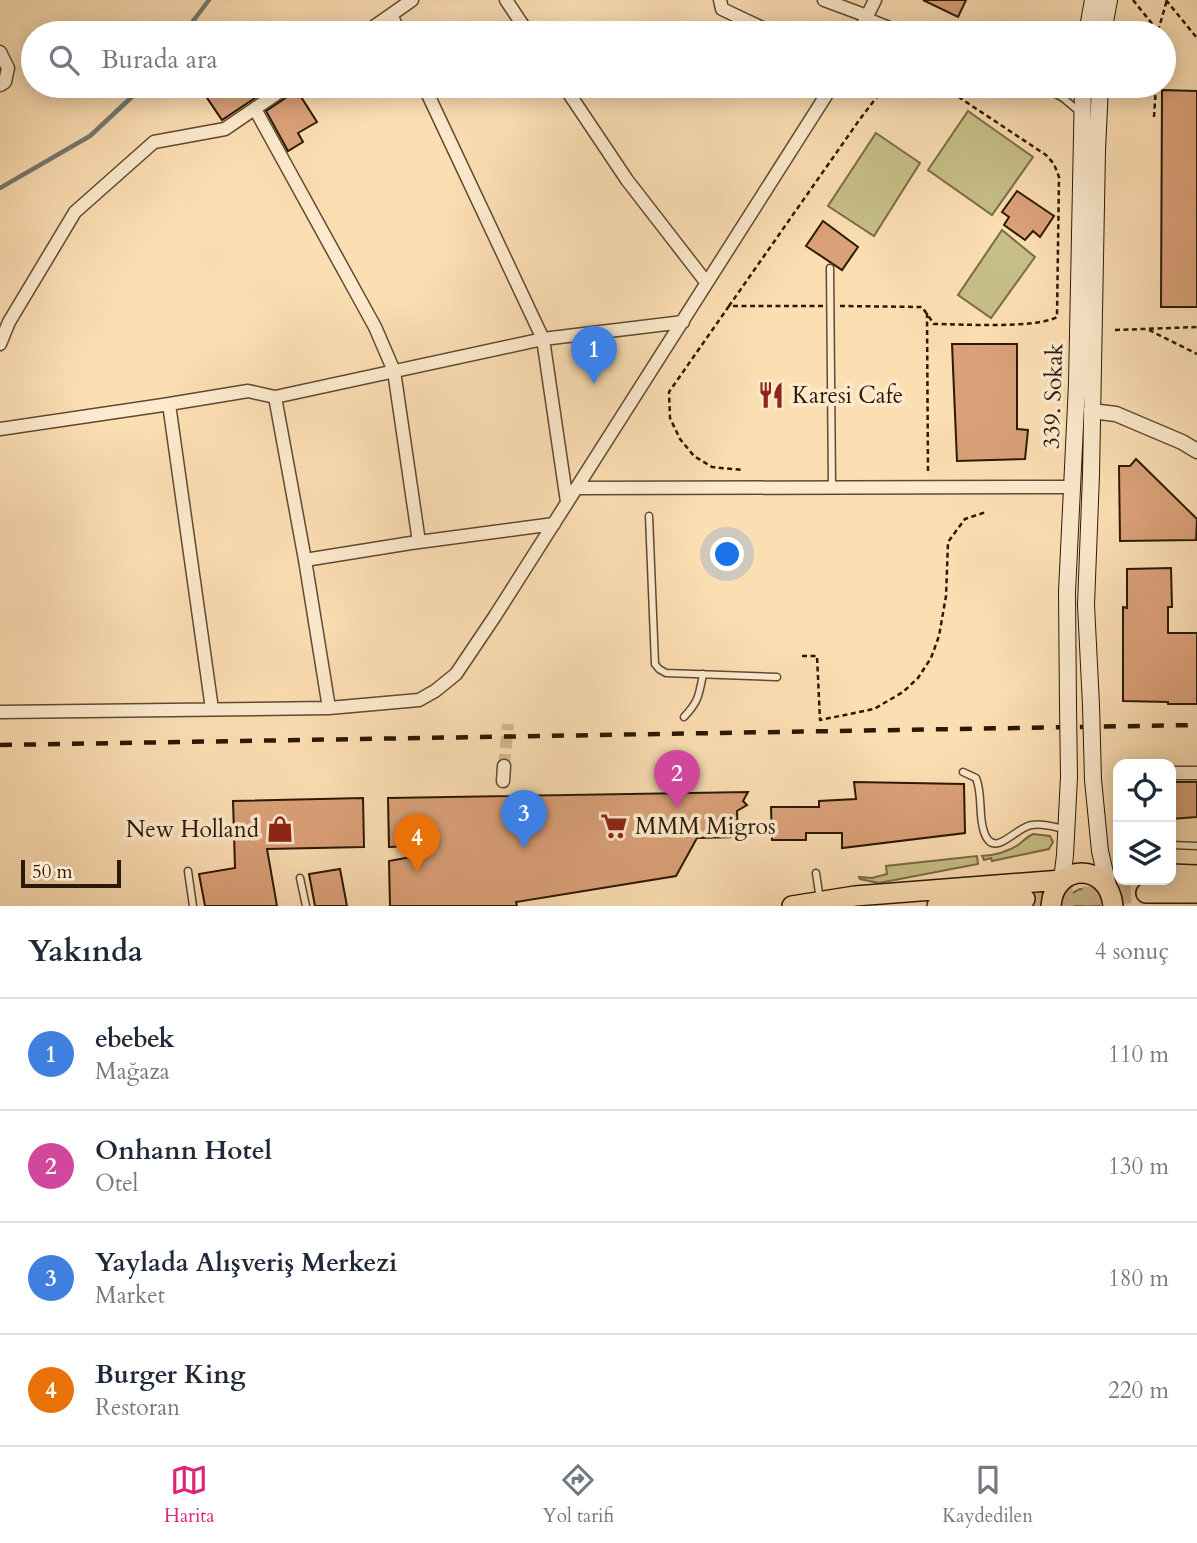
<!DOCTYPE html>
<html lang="tr">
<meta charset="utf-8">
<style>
:root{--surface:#fff;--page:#f6f6f7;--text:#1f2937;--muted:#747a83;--line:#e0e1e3;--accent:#db2777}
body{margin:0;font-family:Cardo,serif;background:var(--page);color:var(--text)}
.controls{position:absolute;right:21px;bottom:21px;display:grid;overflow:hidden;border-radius:14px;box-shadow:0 4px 18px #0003}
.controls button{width:63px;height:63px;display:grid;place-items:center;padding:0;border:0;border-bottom:2px solid var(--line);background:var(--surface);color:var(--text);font:35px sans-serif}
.scale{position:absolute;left:21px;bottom:18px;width:100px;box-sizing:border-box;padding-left:7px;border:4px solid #2b1903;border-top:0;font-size:19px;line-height:24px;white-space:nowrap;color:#2b1903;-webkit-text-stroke:5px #fdeace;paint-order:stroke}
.you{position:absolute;left:728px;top:555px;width:24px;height:24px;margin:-18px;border:5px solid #fff;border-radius:50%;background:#1a73e8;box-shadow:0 0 0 10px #1a73e833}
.badge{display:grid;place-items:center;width:46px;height:46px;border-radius:50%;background:var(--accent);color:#fff;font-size:23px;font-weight:700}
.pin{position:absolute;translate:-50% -58px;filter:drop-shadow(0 2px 4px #0008)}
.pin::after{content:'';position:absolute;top:37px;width:24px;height:21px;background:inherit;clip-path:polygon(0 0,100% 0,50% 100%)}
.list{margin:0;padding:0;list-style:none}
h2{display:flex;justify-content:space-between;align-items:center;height:91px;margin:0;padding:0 28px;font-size:30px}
h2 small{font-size:23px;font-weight:400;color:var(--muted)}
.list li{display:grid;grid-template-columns:46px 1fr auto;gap:21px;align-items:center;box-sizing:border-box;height:112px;padding:0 28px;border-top:2px solid var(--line)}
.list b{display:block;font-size:26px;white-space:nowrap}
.list p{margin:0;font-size:23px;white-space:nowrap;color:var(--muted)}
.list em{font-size:23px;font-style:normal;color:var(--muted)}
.icon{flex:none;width:38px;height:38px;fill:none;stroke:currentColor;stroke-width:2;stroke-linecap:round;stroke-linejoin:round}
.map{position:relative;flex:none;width:1197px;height:906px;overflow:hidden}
.search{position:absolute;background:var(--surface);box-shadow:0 4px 18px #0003;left:21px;right:21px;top:21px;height:77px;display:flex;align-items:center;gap:18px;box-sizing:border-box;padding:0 24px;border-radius:38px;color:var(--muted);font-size:26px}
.sheet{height:539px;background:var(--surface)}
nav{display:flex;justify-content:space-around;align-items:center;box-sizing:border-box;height:98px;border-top:2px solid var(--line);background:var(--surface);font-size:19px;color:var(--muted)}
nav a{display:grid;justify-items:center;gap:4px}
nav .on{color:var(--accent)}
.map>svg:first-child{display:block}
.green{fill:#c7bf87;stroke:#796c45;stroke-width:2}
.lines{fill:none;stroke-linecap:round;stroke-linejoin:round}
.stream{stroke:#747970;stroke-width:4.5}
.building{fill:#dba179;stroke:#2b1903;stroke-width:2}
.minor-tunnel{stroke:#d2b790;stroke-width:12;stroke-dasharray:12 6;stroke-linecap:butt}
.trunk-tunnel{stroke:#d2b790;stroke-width:19;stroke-dasharray:19 10;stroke-linecap:butt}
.service-casing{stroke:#5f4a2f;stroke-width:9}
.minor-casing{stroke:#5f4a2f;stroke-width:15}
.tertiary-casing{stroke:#5f4a2f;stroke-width:17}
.secondary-casing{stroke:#2b1903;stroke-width:18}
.trunk-casing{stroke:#2b1903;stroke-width:22}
.path{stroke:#2b1903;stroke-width:2.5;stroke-dasharray:5 3.5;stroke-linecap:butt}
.service{stroke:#fdeace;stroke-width:6}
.minor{stroke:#fdeace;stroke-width:12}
.tertiary{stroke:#fdeace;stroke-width:14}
.secondary{stroke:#fdeace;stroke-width:16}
.trunk{stroke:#fcdeb3;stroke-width:19}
.rail{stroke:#2b1903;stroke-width:4.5;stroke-dasharray:12 12;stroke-linecap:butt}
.secondary-bridge-casing{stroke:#2b1903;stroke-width:18;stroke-linecap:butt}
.secondary-bridge{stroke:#fdeace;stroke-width:16}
.labels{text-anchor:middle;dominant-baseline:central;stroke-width:7;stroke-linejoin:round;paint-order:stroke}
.poi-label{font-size:23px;fill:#2b1903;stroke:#fdeace;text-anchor:start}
.street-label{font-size:23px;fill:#2b1903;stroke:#fdeace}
</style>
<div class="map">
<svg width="1197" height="906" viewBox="0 0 1197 906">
<rect width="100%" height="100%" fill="#fcdeb3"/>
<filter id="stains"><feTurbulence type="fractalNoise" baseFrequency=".00286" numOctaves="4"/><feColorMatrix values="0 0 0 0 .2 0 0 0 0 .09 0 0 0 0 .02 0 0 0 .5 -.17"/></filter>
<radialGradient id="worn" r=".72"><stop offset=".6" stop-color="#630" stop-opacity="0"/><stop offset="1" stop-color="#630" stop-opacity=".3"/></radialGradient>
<path class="green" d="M 968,111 L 1033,157 L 992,215 L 928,170 Z
M 876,133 L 920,163 L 874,236 L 828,206 Z
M 1002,230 L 1035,257 L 991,318 L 958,295 Z
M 1033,834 L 1050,836 L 1053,842 L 1049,849 L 992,861 L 991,858 L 984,860 L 982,856 C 995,855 1007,852 1018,845 C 1024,841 1026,837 1033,834 Z
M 977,856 L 978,864 L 879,883 L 860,879 L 859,877 L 872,878 L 887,874 L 886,866 Z
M 1080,889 C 1092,889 1099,895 1100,906 L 1067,906 C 1068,897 1072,892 1080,889 Z"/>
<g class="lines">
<path class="stream" d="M 184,33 L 209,0
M 0,188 L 90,136 L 135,94 L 142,86"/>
</g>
<path class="building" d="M 923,0 L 966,0 L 958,17 Z
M 199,86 L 273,86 L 222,120 Z
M 296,89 L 317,122 L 298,133 L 303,142 L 288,151 L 266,111 L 293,93 Z
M 1162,90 L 1197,91 L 1197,307 L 1161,307 Z
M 1017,191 L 1054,216 L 1040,237 L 1033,231 L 1025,240 L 1004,225 L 1009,217 L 1002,212 Z
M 823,221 L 858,247 L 842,270 L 806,246 Z
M 952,344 L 1017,344 L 1017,429 L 1028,430 L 1025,459 L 957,461 Z
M 1136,459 L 1197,519 L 1196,540 L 1120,541 L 1119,466 L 1130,466 Z
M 1171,568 L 1172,607 L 1168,607 L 1168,633 L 1197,633 L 1197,704 L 1168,704 L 1168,702 L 1123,701 L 1123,607 L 1127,608 L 1127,569 Z
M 854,782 L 964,784 L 965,833 L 842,848 L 842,833 L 806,833 L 806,840 L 772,840 L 771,807 L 819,807 L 819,801 L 856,799 Z
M 1171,782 L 1197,782 L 1197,817 L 1171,819 Z
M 748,792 L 743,801 L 747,805 L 737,811 L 738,837 L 697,838 L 676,876 L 516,902 L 517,906 L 390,906 L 389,861 L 416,856 L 415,846 L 389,847 L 388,798 Z
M 363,798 L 364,847 L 267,849 L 277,906 L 205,906 L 199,874 L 235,868 L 233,801 Z
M 340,869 L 347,906 L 315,906 L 309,874 Z"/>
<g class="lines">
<path class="minor-tunnel" d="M 504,766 L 508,724"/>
<path class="trunk-tunnel" d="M 1025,899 L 1146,893"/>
<defs>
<path id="service" d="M 867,16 L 910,33
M 1042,86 L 1063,98 L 1081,113
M 830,268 L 832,488
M 649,516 L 655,664 L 659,669 L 666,673 L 777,677
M 684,717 C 699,701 699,695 703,674
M 963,772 L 976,778 C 983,795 978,814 984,832 C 994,861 1016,826 1032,825 C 1043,823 1054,827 1064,829
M 1171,845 L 1197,846
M 188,871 L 193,906
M 816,873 L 820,900
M 300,878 L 306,906"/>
<path id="minor" d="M 506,0 L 528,33
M 720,0 L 722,9 L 773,33
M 824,0 L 867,16
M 391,15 L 400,33
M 365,33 L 412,0
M 859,33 L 875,0
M 0,52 L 8,68 L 5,82 L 0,85
M 424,86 L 543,339 L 567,502
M 564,86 L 627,180 L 706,282
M 255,109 L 375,327 L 394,371 L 419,542
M 0,344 L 9,322 L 75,212 L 154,142 L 225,129 L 288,86
M 275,397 L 305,560 L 329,708
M 169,404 L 212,709
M 0,429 L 163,405 L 248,391 L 275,397 L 543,339 L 683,322
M 577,488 L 1073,487
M 305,560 L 411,543 L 554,524
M 0,712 L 329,708 L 419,700 L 435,691 L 456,674 L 495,616 L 832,86
M 1171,773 L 1197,773
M 503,781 L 504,766"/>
<path id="tertiary" d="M 1091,411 L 1116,414 L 1182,442 L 1197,451"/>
<path id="secondary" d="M 1087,33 L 1093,0
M 1103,33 L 1109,0
M 1091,705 L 1086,605 L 1091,475 L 1097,150 L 1100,86
M 1068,707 L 1067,592 L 1077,384 L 1083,86
M 1093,780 L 1100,851 L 1108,886
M 1062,880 L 1065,855 L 1069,777"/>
<path id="trunk" d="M 1171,874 L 1197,875
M 1146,893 L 1197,893
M 792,906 L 855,896 L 1062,880
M 937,906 L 1025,899
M 1051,906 C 1054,862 1109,862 1113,906"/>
</defs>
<use href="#service" class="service-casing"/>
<use href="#minor" class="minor-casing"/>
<use href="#tertiary" class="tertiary-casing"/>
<use href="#secondary" class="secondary-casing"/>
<use href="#trunk" class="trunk-casing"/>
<path class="path" d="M 1133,0 L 1158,31 L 1158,33
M 1166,0 L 1197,38
M 1158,31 L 1167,0
M 1154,117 L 1156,86
M 729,306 L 669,392 L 670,418 L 680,439 L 694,456 L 712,467 L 742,470
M 823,306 L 729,306 L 860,119 L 876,98 L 892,86
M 840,306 L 922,307 L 934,324 C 962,324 1035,329 1057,317 L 1059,177 L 1054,164 L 1046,155 L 942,86
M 927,313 L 928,474
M 1115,330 L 1197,327
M 1149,330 L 1197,354
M 802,656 L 817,656 L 820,720 L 874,709 L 903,692 L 918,678 L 931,658 L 939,636 L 946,596 L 948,542 L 965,519 L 986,512"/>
<use href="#service" class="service"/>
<use href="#minor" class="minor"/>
<use href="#tertiary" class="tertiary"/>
<use href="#secondary" class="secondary"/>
<use href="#trunk" class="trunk"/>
<path class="rail" d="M 0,745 L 1197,725"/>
<defs>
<path id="secondary-bridge" d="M 1091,705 L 1093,780
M 1068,707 L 1069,777"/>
</defs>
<use href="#secondary-bridge" class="secondary-bridge-casing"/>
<use href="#secondary-bridge" class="secondary-bridge"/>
</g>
<defs>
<symbol id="restaurant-bare" viewBox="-9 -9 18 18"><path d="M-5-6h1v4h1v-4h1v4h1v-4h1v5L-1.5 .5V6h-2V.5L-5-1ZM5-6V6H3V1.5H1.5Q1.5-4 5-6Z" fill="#8f2418" stroke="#fdeace" stroke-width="2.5" paint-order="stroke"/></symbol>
<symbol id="supermarket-bare" viewBox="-9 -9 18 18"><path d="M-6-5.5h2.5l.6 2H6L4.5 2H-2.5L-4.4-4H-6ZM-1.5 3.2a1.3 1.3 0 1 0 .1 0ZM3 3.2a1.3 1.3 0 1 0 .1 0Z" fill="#8f2418" stroke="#fdeace" stroke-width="2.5" paint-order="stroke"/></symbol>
<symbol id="shop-bare" viewBox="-9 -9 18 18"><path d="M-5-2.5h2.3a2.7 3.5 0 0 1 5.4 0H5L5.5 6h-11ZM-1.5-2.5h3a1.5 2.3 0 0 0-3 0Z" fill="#8f2418" stroke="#fdeace" stroke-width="2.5" paint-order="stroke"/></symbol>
</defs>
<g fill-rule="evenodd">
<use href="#restaurant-bare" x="752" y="376" width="38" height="38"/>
<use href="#supermarket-bare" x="595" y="807" width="38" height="38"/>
<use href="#shop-bare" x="261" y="810" width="38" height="38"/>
</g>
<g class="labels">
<g class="poi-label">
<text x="792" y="395">Karesi Cafe</text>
<text x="635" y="826">MMM Migros</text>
<text x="259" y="829" text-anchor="end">New Holland</text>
</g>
<g class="street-label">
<text transform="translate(1053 396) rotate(-88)">339. Sokak</text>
</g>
</g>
<rect width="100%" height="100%" filter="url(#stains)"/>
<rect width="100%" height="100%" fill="url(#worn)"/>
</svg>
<div class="controls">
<button><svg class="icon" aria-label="locate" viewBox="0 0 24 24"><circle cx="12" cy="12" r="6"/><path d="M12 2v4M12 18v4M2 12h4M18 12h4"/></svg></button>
<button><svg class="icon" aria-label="layers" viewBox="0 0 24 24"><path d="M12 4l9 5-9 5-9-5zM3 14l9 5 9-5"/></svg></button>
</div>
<div class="scale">50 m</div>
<div class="you"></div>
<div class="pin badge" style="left:594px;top:384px;background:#3f7fe0">1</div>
<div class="pin badge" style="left:677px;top:808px;background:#d1479c">2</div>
<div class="pin badge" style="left:524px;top:848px;background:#3f7fe0">3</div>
<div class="pin badge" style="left:417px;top:872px;background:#e8710a">4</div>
<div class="search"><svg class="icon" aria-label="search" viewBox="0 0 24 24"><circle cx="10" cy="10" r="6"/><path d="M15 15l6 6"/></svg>Burada ara</div>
</div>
<section class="sheet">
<h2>Yakında<small>4 sonuç</small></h2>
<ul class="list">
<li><span class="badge" style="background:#3f7fe0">1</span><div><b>ebebek</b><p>Mağaza</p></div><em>110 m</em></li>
<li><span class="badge" style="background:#d1479c">2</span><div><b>Onhann Hotel</b><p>Otel</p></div><em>130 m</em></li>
<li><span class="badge" style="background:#3f7fe0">3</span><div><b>Yaylada Alışveriş Merkezi</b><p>Market</p></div><em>180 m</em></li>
<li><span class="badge" style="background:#e8710a">4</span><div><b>Burger King</b><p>Restoran</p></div><em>220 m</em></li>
</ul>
</section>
<nav>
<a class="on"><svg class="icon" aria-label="map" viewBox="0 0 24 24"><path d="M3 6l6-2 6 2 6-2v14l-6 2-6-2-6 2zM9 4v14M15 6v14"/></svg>Harita</a>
<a><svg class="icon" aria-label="directions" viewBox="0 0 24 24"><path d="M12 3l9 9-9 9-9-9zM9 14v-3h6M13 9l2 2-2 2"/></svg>Yol tarifi</a>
<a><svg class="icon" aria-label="saved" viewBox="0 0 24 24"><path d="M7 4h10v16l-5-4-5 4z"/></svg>Kaydedilen</a>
</nav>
